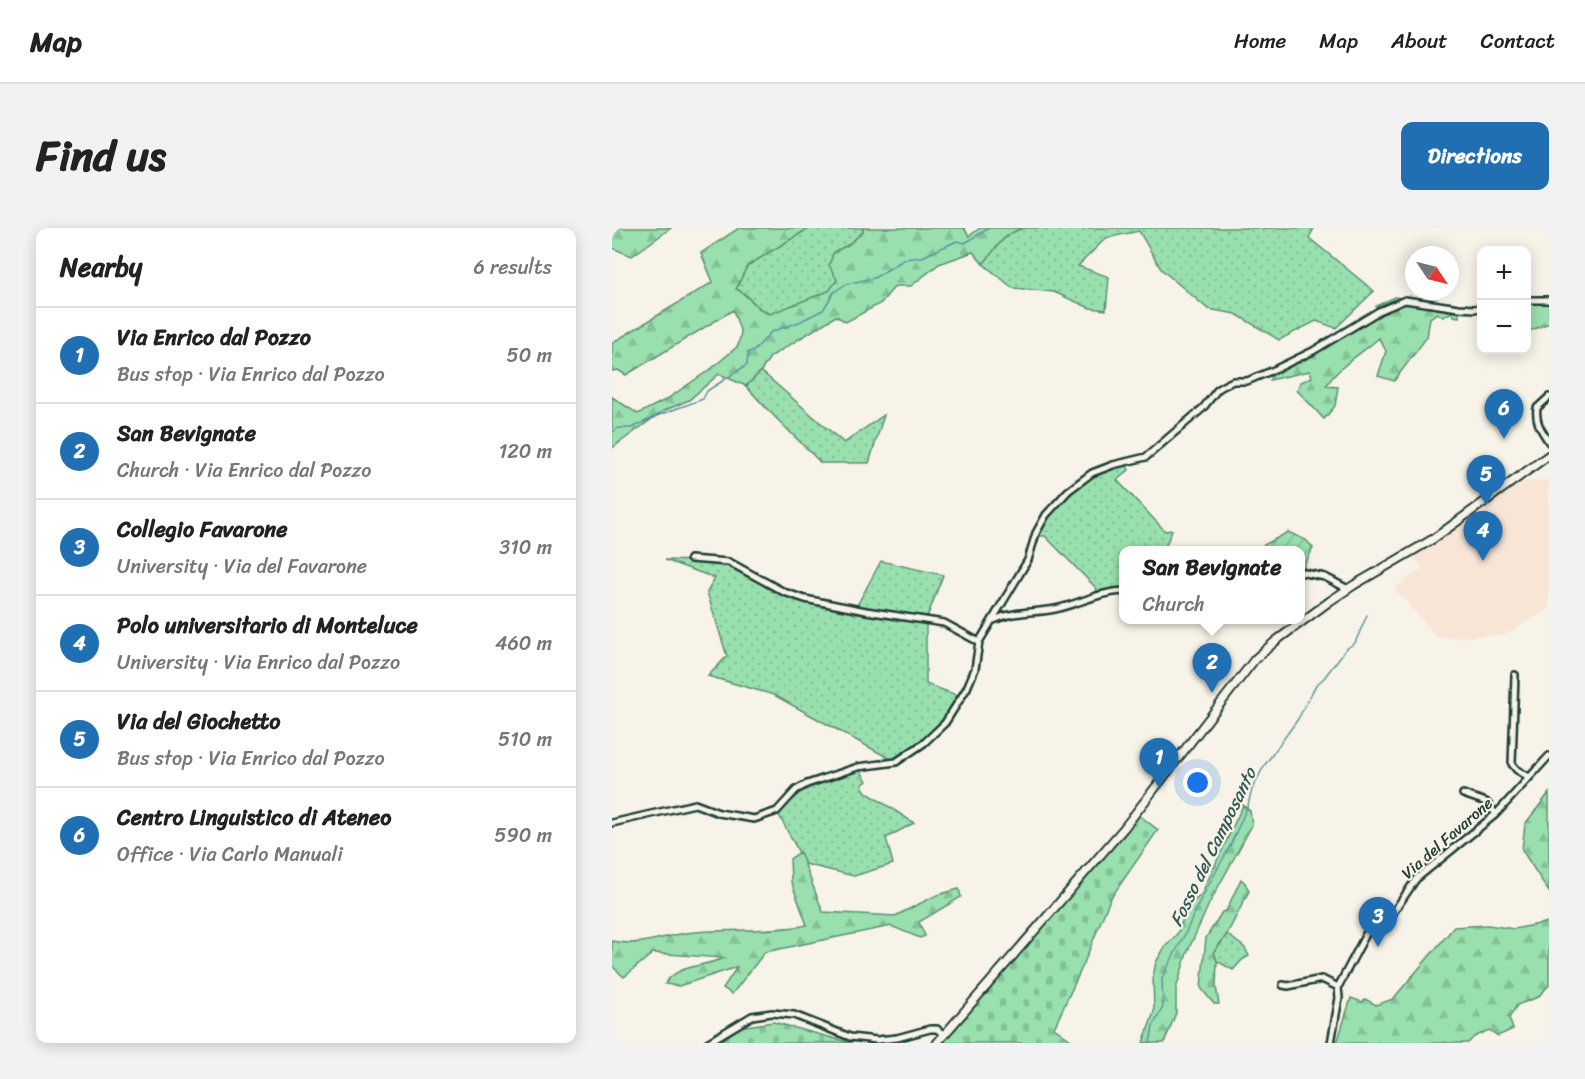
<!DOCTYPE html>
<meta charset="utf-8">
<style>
:root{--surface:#fff;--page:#f2f2f2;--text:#222;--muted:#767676;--line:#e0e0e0;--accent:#1f6fb2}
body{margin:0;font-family:Sriracha,sans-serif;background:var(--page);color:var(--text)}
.controls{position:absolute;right:18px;top:18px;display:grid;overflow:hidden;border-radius:12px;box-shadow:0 3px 15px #0003}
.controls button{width:54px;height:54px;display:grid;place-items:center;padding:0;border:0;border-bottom:2px solid var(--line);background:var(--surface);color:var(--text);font:30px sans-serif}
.compass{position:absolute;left:793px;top:18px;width:54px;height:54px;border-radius:50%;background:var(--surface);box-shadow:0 3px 15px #0003;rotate:125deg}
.you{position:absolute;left:586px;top:555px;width:21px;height:21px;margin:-15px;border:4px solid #fff;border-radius:50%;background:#1a73e8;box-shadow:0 0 0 9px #1a73e833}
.badge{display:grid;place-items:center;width:39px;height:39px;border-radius:50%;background:var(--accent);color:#fff;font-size:20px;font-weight:700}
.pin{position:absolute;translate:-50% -50px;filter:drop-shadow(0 2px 3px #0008)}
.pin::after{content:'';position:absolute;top:32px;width:21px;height:18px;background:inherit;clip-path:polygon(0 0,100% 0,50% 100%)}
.popup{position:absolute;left:507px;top:318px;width:186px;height:78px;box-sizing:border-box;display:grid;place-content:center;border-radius:12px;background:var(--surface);filter:drop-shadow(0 2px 4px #0005);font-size:20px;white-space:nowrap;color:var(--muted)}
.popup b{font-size:22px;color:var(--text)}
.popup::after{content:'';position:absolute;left:50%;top:100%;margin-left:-12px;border:12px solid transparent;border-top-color:var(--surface)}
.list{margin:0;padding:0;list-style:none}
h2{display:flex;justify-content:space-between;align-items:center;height:78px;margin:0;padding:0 24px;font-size:26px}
h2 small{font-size:20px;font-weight:400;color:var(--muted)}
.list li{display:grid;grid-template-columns:39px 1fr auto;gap:18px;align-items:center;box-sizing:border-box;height:96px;padding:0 24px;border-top:2px solid var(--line)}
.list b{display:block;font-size:22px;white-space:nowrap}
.list p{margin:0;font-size:20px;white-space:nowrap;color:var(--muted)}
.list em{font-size:20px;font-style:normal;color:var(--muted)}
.map{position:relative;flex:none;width:937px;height:815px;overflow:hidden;border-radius:12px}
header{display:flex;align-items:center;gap:36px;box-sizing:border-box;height:84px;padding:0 30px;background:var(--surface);border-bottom:2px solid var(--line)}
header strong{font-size:28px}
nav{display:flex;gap:33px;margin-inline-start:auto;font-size:21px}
.intro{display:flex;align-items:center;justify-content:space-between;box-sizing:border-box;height:144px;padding:0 36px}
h1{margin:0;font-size:42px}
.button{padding:15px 27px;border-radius:12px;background:var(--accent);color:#fff;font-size:21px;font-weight:700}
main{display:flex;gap:36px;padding:0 36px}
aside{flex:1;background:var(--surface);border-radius:12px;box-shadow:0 3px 15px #0003}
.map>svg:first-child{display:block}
.built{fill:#f8e5d6}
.grass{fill:url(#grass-dots);stroke:#5c8e71;stroke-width:1.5}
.forest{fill:url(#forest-firs);stroke:#5c8e71;stroke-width:1.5}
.cemetery{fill:url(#cemetery-stones);stroke:#5c8e71;stroke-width:1.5}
.garden{fill:url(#garden-furrows);stroke:#5c8e71;stroke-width:1.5}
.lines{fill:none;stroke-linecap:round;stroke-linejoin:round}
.stream{stroke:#5c939e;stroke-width:1.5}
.street-casing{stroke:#1f3d34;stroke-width:10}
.secondary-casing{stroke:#1f3d34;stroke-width:11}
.street{stroke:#f7f3e8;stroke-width:5}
.secondary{stroke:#f7f3e8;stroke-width:7}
.labels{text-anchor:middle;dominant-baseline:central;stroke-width:4.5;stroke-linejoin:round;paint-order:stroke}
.street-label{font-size:16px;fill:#1f3d34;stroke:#f7f3e8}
.water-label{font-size:18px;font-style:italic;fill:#335a57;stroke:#f7f3e8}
</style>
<header>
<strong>Map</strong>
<nav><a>Home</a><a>Map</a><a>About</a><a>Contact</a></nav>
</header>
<div class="intro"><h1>Find us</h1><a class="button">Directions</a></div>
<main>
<aside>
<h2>Nearby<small>6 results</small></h2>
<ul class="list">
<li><span class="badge">1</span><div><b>Via Enrico dal Pozzo</b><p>Bus stop · Via Enrico dal Pozzo</p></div><em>50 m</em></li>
<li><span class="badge">2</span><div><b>San Bevignate</b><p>Church · Via Enrico dal Pozzo</p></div><em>120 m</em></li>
<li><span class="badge">3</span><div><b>Collegio Favarone</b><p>University · Via del Favarone</p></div><em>310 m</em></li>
<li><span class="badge">4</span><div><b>Polo universitario di Monteluce</b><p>University · Via Enrico dal Pozzo</p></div><em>460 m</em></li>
<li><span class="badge">5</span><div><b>Via del Giochetto</b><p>Bus stop · Via Enrico dal Pozzo</p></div><em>510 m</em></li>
<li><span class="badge">6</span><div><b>Centro Linguistico di Ateneo</b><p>Office · Via Carlo Manuali</p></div><em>590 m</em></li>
</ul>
</aside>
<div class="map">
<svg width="937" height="815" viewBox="0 0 937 815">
<defs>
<pattern id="grass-dots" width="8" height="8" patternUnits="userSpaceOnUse" patternTransform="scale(1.5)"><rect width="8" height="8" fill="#99e0ae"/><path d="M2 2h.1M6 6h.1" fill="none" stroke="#83c196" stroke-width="1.8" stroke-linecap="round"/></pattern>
<pattern id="forest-firs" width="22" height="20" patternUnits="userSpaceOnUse" patternTransform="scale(1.5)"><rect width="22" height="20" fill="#99e0ae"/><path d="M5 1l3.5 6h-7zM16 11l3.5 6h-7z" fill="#83c196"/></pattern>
<pattern id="cemetery-stones" width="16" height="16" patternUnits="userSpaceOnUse" patternTransform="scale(1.5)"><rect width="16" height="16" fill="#99e0ae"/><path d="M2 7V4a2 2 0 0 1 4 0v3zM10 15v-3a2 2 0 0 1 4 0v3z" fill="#83c196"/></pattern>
<pattern id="garden-furrows" width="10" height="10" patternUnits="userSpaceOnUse" patternTransform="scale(1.5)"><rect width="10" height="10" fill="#99e0ae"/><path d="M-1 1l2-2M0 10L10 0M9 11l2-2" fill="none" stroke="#83c196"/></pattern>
</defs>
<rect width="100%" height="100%" fill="#f7f3e8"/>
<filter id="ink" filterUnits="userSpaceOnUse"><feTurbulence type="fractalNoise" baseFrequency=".0167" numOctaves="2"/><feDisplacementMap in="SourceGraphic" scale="12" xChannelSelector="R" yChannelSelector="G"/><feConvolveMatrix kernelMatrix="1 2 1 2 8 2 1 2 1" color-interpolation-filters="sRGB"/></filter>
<g filter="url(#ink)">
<path class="built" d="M 937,252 L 937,381 L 892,407 L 826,410 L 782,360 L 810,341 L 799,324 L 906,254 Z"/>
<path class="grass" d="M 197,0 L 251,0 L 251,4 L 236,17 L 222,24 L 225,52 L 217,63 L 159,86 C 143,82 139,66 124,61 L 135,38 Z
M 411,0 L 702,0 L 697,10 L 762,63 L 724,100 L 704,93 L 667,112 L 624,86 L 596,81 L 549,41 L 527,3 L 494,10 L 466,38 L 497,49 L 494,82 L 478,80 L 442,64 L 401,60 L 371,36 C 385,20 389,7 411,0 Z
M 149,143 L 232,215 L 272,187 L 257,235 L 209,235 L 153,179 L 134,158 Z
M 513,234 L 517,242 L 505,252 L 553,303 L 560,302 L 552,322 L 512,322 L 511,362 L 482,368 L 485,361 L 433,308 L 423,308 C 436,284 455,257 481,244 C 490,240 502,237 513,234 Z
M 53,332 L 117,334 L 172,364 L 243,381 L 269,333 L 331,347 L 314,392 L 314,456 L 350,469 L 333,495 L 284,534 L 162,467 L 96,448 L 115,428 L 95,364 L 103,350 Z
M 246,539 L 255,553 L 250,557 L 254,564 L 302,595 L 274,610 L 281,636 L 242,648 L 193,636 L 165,583 L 184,562 Z
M 615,706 L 633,720 L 637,728 L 630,732 L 621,742 L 605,733 L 602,724 Z"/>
<path class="forest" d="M 0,0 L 59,0 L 20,28 L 0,20 Z
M 127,0 L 197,0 L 135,38 L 124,61 C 138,67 143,82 158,86 L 217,63 L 225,52 L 217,37 L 222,24 L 236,17 L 251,4 L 251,0 L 352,0 L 357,8 L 368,0 L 411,0 C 389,7 385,20 371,36 L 361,24 L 327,36 L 299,58 L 283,58 L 269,75 L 234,94 L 224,88 L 158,129 L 149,143 L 134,158 L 107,146 L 77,172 L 51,183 L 0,220 L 0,169 L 26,186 L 55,171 L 100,140 L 126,118 L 129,105 L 121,82 L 14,147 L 6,142 L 0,143 L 0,115 L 101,54 L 89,25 Z
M 783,69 L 847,80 L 847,89 L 842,88 L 840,84 L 831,89 L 825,85 L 818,90 L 815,109 L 782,153 L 766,148 L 774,123 L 767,110 C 749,126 728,137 714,158 L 726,159 L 723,178 L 712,191 L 685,162 L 689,154 L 700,149 L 698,143 L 658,152 L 664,141 L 763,85 L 764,78 Z
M 915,72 L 937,72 L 937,95 L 915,104 Z
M 937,565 L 937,664 L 910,622 L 913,596 Z
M 631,577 L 638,583 L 640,597 L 597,676 L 575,725 L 564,761 L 564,785 L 552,815 L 531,815 L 542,784 L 541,749 L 544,734 L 553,719 L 565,706 L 576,678 L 589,667 Z
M 188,624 L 211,684 L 283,688 L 325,667 L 347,661 L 349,669 L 307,694 L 313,708 L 308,710 L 279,698 L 153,724 L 120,766 L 111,760 L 125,739 L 67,758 L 53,756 C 64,736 96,738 112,730 L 41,725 L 12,749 L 0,738 L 0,713 C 25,719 48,709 74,705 C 114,700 155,705 195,697 L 179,653 L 178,631 Z
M 629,651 L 633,655 L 637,663 L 615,706 L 602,724 L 605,733 L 604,759 L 607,776 L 602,776 L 589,760 L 594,710 L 610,684 L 614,683 Z
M 937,694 L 937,757 L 926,769 L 905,777 L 897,790 L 901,801 L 886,808 L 877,802 L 862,809 L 856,815 L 725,815 L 739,770 L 750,774 L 753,771 L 764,777 L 781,771 L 842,699 L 876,697 L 902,701 Z"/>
<path class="cemetery" d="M 527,587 L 546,602 L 498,671 L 472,735 L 442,800 L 463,815 L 330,815 Z
M 161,794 L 239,815 L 107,815 L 128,799 Z"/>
<path class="garden" d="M 676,304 L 694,312 L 701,320 L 689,344 L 688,322 L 649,322 L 652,317 Z"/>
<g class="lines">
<path class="stream" d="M 0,205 L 6,200 L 19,200 L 47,187 L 91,171 L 95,163 L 135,137 L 136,124 L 142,123 L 159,104 L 187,94 L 211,82 L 222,64 L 234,56 L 262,50 L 293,31 L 310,29 L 345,13 L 353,15 L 377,0
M 538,815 L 541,798 L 551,779 L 550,750 L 573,706 L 588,673 L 618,618 L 636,577 L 640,561 L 652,538 L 686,491 L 704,457 L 712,450 L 734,421 L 743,415 L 755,387"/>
<defs>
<path id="street" d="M 915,72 L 937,72
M 937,169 L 925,180 C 923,194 929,202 937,214
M 78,331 L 117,334 L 172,364 L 193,371 L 254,383 L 332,395 L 367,414 L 416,332 L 424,305 L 434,287 L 456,263 L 480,245 L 501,237 L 534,229 L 591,180 L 606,161 L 611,158 L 621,153 L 635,153 L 664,141 L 701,123 L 767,83 L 793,72 L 847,80 L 863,81 L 870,79
M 688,344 L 713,349 L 736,361
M 382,392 C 401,383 423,385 443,381 C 467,376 487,364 512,363
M 903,447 L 900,536 L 905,542 L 917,549
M 851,566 L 874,574 L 884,586
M 0,595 L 83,576 L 107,585 L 142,591 L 165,583 L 184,562 L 195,556 L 246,539 L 284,534 L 312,515 L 333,495 L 355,460 L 363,441 L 367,414
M 671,757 L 676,758 L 710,751 L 726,759
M 95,815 L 140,788 L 160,785 L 182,787 L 238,809 L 265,812 L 285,810 L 318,801 L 325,801 L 332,807
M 719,815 L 727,770 L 726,759 L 762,691 L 772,687 L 779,688 L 804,651 L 884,586 L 937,528"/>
<path id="secondary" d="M 325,815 L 512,600 L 643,431 L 665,412 L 718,373 L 742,357 L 821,311 L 937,227"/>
</defs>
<use href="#street" class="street-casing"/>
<use href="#secondary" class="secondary-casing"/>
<use href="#street" class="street"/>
<use href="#secondary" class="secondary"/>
</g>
</g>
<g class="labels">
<g class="street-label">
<text transform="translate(835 610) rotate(-41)">Via del Favarone</text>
</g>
<g class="water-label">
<text transform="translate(601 619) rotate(-64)">Fosso del Camposanto</text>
</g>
</g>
</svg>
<div class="controls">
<button>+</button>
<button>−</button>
</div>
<svg class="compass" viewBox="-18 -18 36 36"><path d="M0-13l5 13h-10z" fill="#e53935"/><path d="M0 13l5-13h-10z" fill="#767676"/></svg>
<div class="you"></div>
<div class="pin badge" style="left:547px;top:560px">1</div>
<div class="pin badge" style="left:600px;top:465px">2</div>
<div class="popup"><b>San Bevignate</b>Church</div>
<div class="pin badge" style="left:766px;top:719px">3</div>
<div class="pin badge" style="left:871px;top:333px">4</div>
<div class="pin badge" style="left:874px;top:277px">5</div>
<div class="pin badge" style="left:892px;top:211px">6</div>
</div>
</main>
